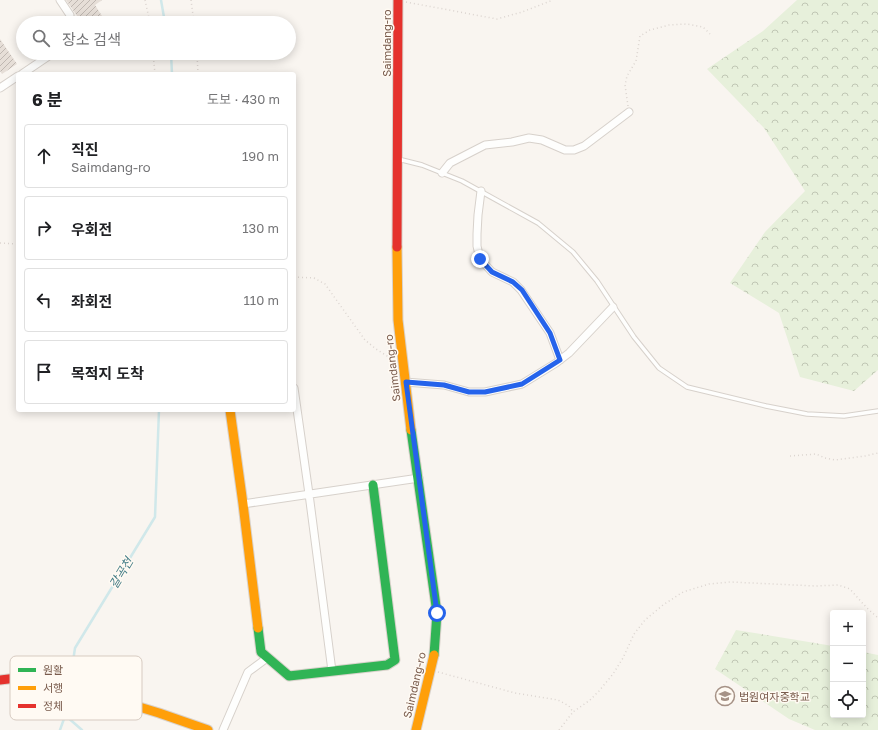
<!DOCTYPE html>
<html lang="ko">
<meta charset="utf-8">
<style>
:root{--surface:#fff;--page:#f6f6f6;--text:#202124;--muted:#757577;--line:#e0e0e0}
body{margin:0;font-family:"Golos Text","Noto Sans KR",sans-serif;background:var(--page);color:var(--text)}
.controls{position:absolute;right:12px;bottom:12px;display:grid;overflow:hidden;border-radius:4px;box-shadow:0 2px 10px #0003}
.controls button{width:36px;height:36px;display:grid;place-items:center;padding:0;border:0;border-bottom:1px solid var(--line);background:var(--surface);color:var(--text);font:20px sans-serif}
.stop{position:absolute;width:12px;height:12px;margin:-9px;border:3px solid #2563eb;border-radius:50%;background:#fff}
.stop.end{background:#2563eb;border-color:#fff;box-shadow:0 1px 4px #0008}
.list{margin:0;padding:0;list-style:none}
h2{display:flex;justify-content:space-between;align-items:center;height:52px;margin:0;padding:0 16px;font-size:17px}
h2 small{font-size:13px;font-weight:400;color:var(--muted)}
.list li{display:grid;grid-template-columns:26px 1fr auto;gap:12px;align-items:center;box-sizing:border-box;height:64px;margin:0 8px 8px;padding:0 8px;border:1px solid var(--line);border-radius:4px}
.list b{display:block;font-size:15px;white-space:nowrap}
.list p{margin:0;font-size:13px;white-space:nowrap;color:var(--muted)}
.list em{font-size:13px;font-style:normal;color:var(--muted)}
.icon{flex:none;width:22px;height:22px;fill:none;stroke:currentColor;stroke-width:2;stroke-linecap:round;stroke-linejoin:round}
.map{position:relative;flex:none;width:878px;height:730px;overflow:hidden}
.search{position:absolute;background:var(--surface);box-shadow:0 2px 10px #0003;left:16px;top:16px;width:280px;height:44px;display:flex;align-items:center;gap:10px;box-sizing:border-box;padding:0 14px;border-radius:22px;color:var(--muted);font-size:15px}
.panel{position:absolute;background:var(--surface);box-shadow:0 2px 10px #0003;left:16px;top:72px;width:280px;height:340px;border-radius:4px}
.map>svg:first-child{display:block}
.forest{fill:url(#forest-crowns)}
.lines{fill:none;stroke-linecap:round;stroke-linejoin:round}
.stream{stroke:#d0e8ea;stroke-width:2.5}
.building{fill:url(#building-hatch)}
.lane-casing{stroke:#d7d1cb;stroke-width:5.5}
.street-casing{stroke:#d7d1cb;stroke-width:9}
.fast-casing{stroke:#d9d2cb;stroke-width:11}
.slow-casing{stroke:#d9d2cb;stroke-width:11}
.jam-casing{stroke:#d9d2cb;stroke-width:11}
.path{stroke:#dcd5d0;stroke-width:1.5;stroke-dasharray:1 3;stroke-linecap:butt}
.lane{stroke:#fefefd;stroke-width:3.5}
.street{stroke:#fefefd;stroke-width:7}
.fast{stroke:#30b455;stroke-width:9}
.slow{stroke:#ff9f0a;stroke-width:9}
.jam{stroke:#e5322d;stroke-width:9}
.route{stroke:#2563eb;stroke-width:5}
.labels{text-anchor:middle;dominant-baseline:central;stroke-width:3;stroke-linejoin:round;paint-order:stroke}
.street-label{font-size:11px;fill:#7a5c4d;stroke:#fffaf3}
.poi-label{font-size:11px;fill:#7a5c4d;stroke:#fffaf3;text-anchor:start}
.water-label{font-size:12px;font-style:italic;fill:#437c86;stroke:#fffaf3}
.key{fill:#fffaf3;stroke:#d7cbc1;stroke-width:1}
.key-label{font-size:11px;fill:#7a5c4d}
</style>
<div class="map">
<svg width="878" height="730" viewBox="0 0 878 730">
<defs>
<pattern id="forest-crowns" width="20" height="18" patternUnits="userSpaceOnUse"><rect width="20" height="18" fill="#e7f0db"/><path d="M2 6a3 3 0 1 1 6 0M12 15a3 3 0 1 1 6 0" fill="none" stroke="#c0c6b4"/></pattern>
<pattern id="building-hatch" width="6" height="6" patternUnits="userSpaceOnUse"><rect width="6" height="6" fill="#e6ded7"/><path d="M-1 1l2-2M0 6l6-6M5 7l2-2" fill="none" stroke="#bfb7b1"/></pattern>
</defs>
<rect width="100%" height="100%" fill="#f9f5f0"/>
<path class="forest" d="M 797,0 L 878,0 L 878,370 L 854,391 L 800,377 L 779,313 L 730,283 L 765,232 L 805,191 L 764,128 L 707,69 L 763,31 Z
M 736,630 L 833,646 L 833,715 L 863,715 L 863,652 L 878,655 L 878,730 L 815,730 L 789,719 L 715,669 Z"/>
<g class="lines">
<path class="stream" d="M 161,0 L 165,23
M 171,53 L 172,74
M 66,716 L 82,730
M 60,730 L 65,716 L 75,648 L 155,517 L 159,410"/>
</g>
<path class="building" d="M 66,0 L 102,0 L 95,5 L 102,16 L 92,23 L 82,23 Z
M 0,39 L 17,64 L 2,74 L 0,71 Z"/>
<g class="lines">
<defs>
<path id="lane" d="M 398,159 L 422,165 L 462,181 L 538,223 L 573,252 L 597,281 L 634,337 L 659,368 L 687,387 L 766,406 L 807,414 L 844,416 L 878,411"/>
<path id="street" d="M 60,0 L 70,15 L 70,23
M 22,74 L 53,53
M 0,88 L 18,76
M 442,173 L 450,163 L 485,145 L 512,142 L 529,138 L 542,140 L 565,150 L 574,150 L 584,146 L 629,112
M 481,191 L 478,215 L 477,234 L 477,246 L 480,259 L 492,272 L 513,282 L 521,290 L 550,333 L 560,360
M 405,382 L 444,385 L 469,392 L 485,392 L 522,384 L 556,363 L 569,353 L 613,307
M 294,388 L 309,494 L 332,671
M 243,504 L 419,478
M 223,730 L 248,672 L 267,658"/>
<path id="fast" d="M 411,430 L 437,613 L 434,655
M 258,628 L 261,652 L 289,676 L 387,665 L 395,660 L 373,485"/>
<path id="slow" d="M 397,247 L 398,320 L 411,430
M 230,410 L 243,504 L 258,628
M 123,702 L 159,713 L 208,730
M 416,730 L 434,655"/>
<path id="jam" d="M 397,247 L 398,0
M 0,680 L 25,677 L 41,678 L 123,702"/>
</defs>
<use href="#lane" class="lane-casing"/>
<use href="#street" class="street-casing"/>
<use href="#fast" class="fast-casing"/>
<use href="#slow" class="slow-casing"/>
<use href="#jam" class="jam-casing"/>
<path class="path" d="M 145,0 L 150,23
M 191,0 L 194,23
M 406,2 L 497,19 L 522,12 L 553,0
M 153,53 L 155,74
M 197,53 L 198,74
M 628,106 L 625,85 L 627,76 L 636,61 L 640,36 L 650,30 L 669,25 L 687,24 L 703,27 L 710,34
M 0,243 L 18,244
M 294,277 L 314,278 L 325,284 L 365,340 L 376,349 L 395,361
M 790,456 L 816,454 L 825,458 L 835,460 L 865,456 L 878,453
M 438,672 L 515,693 L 558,700 L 569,706 L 573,712 L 590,700 L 599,691 L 613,674 L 623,658 L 634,634 L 645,620 L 663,605 L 683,592 L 709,584 L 730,582 L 816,586 L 838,585 L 850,589 L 866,607 L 878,618
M 559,730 L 573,712"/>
<use href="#lane" class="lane"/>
<use href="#street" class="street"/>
<use href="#fast" class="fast"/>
<use href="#slow" class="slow"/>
<use href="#jam" class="jam"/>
</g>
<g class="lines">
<path class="route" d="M 437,613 L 406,382 L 444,385 L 469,392 L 485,392 L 522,384 L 560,360 L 550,333 L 522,290 L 513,282 L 492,272 L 480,259"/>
</g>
<defs>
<symbol id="school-ring" viewBox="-11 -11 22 22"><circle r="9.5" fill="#fffaf3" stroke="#a69286" stroke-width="1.5"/><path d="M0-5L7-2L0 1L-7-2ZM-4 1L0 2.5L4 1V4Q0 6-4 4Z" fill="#a69286"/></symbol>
</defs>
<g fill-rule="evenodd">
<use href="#school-ring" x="714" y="685" width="22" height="22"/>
</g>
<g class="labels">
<g class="street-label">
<text transform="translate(386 43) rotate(-90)">Saimdang-ro</text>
<text transform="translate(392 368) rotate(-97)">Saimdang-ro</text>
<text transform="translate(414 685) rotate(-77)">Saimdang-ro</text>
</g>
<g class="poi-label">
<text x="739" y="696">법원여자중학교</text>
</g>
<g class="water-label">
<text transform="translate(121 573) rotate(-59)">갈곡천</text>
</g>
</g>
<rect x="10" y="656" width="132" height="64" rx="6" class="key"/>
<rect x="18" y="668" width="18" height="4" fill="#30b455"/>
<rect x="18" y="686" width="18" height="4" fill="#ff9f0a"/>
<rect x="18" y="704" width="18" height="4" fill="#e5322d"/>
<g class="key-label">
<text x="43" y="674">원활</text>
<text x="43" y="692">서행</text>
<text x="43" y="710">정체</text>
</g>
</svg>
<div class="controls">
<button>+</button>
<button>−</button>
<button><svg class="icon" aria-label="locate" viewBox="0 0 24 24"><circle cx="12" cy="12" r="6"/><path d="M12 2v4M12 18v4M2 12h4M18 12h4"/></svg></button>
</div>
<div class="stop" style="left:437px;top:613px"></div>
<div class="stop end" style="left:480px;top:259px"></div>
<div class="search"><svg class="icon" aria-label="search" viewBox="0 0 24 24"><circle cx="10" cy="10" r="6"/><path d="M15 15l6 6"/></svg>장소 검색</div>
<section class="panel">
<h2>6 분<small>도보 · 430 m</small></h2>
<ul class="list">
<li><svg class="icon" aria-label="ahead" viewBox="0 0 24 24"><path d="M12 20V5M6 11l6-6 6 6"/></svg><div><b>직진</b><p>Saimdang-ro</p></div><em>190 m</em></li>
<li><svg class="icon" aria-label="right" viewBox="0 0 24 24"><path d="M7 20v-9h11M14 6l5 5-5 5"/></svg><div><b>우회전</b></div><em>130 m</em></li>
<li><svg class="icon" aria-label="left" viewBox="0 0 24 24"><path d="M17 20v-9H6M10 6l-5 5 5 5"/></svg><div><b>좌회전</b></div><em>110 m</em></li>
<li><svg class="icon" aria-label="arrive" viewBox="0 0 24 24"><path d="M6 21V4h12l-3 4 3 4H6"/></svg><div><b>목적지 도착</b></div></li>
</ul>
</section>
</div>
